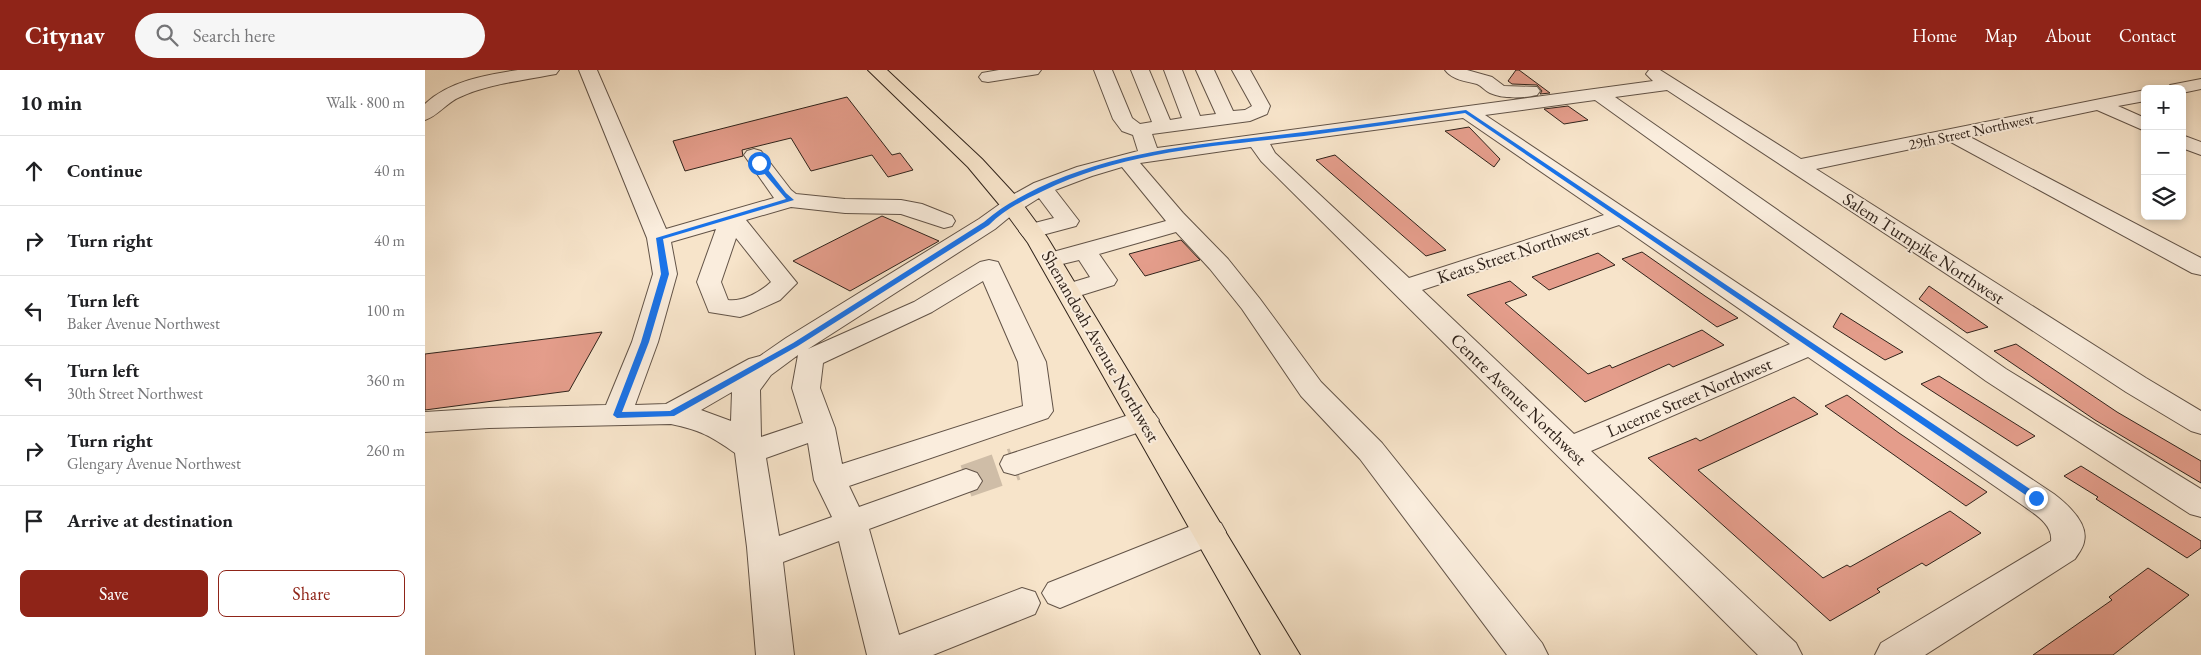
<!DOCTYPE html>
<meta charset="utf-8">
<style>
:root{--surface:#fff;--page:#f6f6f6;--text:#202124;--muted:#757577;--line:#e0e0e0;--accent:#8f2418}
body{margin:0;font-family:"EB Garamond",serif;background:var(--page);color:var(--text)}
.controls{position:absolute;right:15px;top:15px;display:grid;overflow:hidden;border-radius:8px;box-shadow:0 2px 8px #0003}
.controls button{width:45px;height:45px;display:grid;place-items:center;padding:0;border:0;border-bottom:1px solid var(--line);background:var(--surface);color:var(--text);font:25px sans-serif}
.stop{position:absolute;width:15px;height:15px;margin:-11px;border:4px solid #1a73e8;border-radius:50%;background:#fff}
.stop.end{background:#1a73e8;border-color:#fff;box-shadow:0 1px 5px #0008}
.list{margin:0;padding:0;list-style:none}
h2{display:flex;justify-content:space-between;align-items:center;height:65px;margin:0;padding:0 20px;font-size:21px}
h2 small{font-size:16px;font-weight:400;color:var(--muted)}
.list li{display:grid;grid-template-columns:32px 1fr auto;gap:15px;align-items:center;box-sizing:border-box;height:70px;padding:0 20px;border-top:1px solid var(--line)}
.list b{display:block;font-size:19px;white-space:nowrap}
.list p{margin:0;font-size:16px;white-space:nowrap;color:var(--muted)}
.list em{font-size:16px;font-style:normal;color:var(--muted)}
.actions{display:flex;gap:10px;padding:15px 20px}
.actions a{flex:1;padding:11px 0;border:1px solid var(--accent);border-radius:8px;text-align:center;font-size:18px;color:var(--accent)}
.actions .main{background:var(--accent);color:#fff}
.icon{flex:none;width:28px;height:28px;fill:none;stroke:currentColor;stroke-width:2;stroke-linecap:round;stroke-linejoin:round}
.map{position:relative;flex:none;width:1776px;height:585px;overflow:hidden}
header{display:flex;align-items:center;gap:30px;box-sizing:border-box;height:70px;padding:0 25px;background:var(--accent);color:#fff}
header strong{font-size:24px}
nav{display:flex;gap:28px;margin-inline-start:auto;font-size:18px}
.search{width:350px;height:45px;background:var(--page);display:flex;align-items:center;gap:12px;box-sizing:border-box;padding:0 18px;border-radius:28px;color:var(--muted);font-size:19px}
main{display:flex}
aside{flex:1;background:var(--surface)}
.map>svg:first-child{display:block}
.building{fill:#e49d8b;stroke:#30231b}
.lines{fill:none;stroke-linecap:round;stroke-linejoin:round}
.minor-tunnel{stroke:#cfbda7;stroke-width:33;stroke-dasharray:33 16;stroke-linecap:butt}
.minor-casing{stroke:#625347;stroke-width:2}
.major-casing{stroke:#30231b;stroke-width:2}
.minor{fill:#faeddd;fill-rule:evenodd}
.major{fill:#f7e4ca;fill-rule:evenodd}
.route{fill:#1a73e8}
.labels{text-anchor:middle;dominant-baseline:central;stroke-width:4;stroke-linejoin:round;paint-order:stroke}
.far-street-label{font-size:15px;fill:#30231b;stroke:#faeddd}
.street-label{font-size:18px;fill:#30231b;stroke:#faeddd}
</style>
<header>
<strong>Citynav</strong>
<div class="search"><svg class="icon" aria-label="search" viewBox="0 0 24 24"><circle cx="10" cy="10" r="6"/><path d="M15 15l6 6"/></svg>Search here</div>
<nav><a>Home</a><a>Map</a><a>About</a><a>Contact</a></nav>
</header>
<main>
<aside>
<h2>10 min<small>Walk · 800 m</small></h2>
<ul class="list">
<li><svg class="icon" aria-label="ahead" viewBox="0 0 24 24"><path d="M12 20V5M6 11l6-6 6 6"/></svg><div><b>Continue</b></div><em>40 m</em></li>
<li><svg class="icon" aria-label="right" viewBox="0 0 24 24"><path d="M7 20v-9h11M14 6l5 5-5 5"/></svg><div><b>Turn right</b></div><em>40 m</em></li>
<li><svg class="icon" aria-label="left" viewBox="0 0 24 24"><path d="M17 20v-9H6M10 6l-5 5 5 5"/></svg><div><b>Turn left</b><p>Baker Avenue Northwest</p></div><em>100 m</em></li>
<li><svg class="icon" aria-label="left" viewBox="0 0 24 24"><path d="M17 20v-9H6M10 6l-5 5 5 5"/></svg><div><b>Turn left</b><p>30th Street Northwest</p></div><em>360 m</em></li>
<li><svg class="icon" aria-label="right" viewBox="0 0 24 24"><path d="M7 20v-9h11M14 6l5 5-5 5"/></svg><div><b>Turn right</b><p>Glengary Avenue Northwest</p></div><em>260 m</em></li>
<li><svg class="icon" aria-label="arrive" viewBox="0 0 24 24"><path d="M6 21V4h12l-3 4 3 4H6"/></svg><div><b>Arrive at destination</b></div></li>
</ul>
<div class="actions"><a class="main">Save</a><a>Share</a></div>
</aside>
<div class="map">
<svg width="1776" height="585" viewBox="0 0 1776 585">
<rect width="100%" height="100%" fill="#f7e4ca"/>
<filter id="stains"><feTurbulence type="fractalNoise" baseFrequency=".004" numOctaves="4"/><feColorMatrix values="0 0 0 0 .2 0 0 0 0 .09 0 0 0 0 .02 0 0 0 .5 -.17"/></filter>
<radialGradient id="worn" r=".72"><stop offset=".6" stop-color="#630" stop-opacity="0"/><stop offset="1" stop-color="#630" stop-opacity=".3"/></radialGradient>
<path class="building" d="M 1091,0 L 1094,0 L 1125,23 L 1115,24 L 1117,21 L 1112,15 L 1087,14 L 1083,11 Z
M 422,27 L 467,85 L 475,83 L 488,100 L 463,107 L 447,85 L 386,101 L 366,68 L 317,80 L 318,86 L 260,101 L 248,71 Z
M 1143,36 L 1163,50 L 1139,54 L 1119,39 Z
M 1044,57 L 1075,89 L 1069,97 L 1020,61 Z
M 910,85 L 964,131 L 1021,180 L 1001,186 L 891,90 Z
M 457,146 L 514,171 L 425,221 L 368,191 Z
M 756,170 L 775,190 L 720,206 L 704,184 Z
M 1217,182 L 1280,226 L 1313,248 L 1292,257 L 1197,189 Z
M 1173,183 L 1190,195 L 1124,220 L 1107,207 Z
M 1085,211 L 1102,225 L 1080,233 L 1163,304 L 1185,295 L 1187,298 L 1277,260 L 1299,275 L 1248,297 L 1244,294 L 1160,332 L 1042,225 Z
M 1504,216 L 1563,257 L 1542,263 L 1494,229 Z
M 1416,243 L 1478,282 L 1460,290 L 1408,257 Z
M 177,262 L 144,321 L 0,340 L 0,284 Z
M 1591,274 L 1692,342 L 1776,391 L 1776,413 L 1670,350 L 1569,281 Z
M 1514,306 L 1610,366 L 1592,376 L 1496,314 Z
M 1422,325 L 1474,363 L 1562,422 L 1541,436 L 1400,336 Z
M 1369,327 L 1393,344 L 1273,400 L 1398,508 L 1422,495 L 1425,497 L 1525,441 L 1556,463 L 1501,496 L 1497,493 L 1452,519 L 1455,522 L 1405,551 L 1223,388 L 1271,368 L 1275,371 Z
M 1656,396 L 1776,471 L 1776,478 L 1762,488 L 1671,429 L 1673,427 L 1639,406 Z
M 1723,498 L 1764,525 L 1688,585 L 1608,585 L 1687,530 L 1684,527 Z"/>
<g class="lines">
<path class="minor-tunnel" d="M 541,411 L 590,394"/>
<defs>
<path id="minor" d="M 93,0 L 134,0 L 131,4 L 125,5 C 95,11 63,14 35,27 C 22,32 13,46 0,50 L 0,34 C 24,11 61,5 93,0 Z
M 154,0 L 172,0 L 241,159 L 349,128 L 319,85 L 322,81 L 329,79 L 336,81 L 366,120 L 371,124 L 420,129 L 476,130 L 497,134 L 527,146 L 530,151 L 527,156 L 519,158 L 476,144 L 420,143 L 366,137 L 321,150 L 372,213 L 355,230 L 324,244 L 315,247 L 284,242 L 272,212 L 291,159 L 246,172 L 252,204 L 233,272 L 210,335 L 241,334 L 324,289 L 335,286 L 361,268 L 554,149 L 589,124 L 609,113 L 652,97 L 713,81 L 708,65 L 697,61 L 688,49 L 669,0 L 687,0 L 707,48 L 715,54 L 727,52 L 706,0 L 724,0 L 745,50 L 757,48 L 739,0 L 757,0 L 775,46 L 791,44 L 771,0 L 789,0 L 808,41 L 820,40 L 827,36 L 807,0 L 825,0 L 845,36 L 842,44 L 825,51 L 727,64 L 732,78 L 1228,11 L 1221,4 L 1224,0 L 1235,0 L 1376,89 L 1720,20 L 1720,31 L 1693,36 L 1720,48 L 1720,61 L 1672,40 L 1545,67 L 1776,188 L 1776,205 L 1767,203 L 1524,71 L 1391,99 L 1721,308 L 1776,341 L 1776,364 L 1766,361 L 1701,322 L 1242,20 L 1190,27 L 1581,299 L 1776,419 L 1776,447 L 1765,444 L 1561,311 L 1170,30 L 1060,45 L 1629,424 C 1642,434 1664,453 1659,472 C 1658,478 1653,484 1650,489 L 1500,585 L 1450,585 L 1456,573 L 1626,471 C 1628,455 1611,445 1600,437 L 1383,287 L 1166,381 L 1371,573 L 1377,585 L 1333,585 L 836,91 L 826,77 L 715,93 L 758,143 L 803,189 L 835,229 L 896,312 L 957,373 L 1117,573 L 1123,585 L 1082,585 L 935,389 L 876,326 L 817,239 L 785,199 L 751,162 L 674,184 L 692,210 L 689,215 L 644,229 L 635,226 L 631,221 L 635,216 L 665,207 L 654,190 L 625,197 L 617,195 L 613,190 L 617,185 L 741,151 L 697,97 L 667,106 L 630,120 L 654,151 L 651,156 L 606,168 L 598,166 L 594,161 L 598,156 L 629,148 L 614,128 L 587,145 L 570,159 L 383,279 L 489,232 L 555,192 L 564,190 L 573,192 L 621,292 L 628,341 L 623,348 L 424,416 L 434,437 L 541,399 L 552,403 L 557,411 L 552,419 L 444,459 L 474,565 L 597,518 L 610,522 L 615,533 L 610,544 L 508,585 L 442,585 L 414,471 L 358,492 L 369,585 L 331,585 L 322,477 L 310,383 C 286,366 275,360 246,354 L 64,358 L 0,362 L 0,342 L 64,338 L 181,335 L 207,272 L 228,204 L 222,168 ZM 1038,48 L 1179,145 L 984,208 L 850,83 L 845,74 ZM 1194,155 L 1365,274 L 1149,364 L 997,220 ZM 311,168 L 346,212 C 335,222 318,232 303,230 L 296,212 ZM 558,211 L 593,292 L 598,336 L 417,394 L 410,358 L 395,318 L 398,293 L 507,242 ZM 373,285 L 367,318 L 378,353 L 336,367 L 335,320 L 346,305 ZM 307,322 L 306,351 L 276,340 ZM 383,373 L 389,410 L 407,447 L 354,466 L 341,388 Z
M 574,0 L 616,0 L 613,4 L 607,5 L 563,12 L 557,11 L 554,7 L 557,3 Z
M 1020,0 L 1042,0 L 1067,7 L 1079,16 L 1112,17 L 1115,21 L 1112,25 C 1099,28 1078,29 1065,23 C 1060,21 1057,16 1052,14 C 1041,11 1027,10 1020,0 Z
M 1776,9 L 1776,19 L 1757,23 L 1757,19 L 1742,19 L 1745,15 Z
M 1757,65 L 1776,72 L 1776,85 L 1757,78 Z
M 719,340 L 729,343 L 734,350 L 729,357 L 590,405 L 579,402 L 575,394 L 579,386 Z
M 784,449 L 796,453 L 801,462 L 796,471 L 635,538 L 623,533 L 617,523 L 623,513 Z"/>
<path id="major" d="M 443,0 L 462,0 L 557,89 L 594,129 L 622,167 L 875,585 L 836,585 L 603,173 L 578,139 L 543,97 Z"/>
</defs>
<use href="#minor" class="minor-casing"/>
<use href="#major" class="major-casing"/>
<use href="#minor" class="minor"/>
<use href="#major" class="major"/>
</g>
<path class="route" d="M 1041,40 L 1614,425 L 1614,430 L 1608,430 L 1040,43 C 987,51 933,59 879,66 C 790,76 699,81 618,121 C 597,131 580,139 564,155 L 373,276 L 249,346 L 192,348 L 188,345 L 216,272 L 236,204 L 231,168 L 361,129 L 332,95 L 332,92 L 337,92 L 361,123 L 369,130 L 238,169 L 244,204 L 224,272 L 197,342 L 245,341 L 368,273 L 559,152 C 576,137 593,128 613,118 C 696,78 789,73 879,62 C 934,56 987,47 1041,40 Z"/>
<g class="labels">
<g class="far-street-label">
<text transform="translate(1546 61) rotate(-12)">29th Street Northwest</text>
</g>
<g class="street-label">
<text transform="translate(1499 178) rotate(33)">Salem Turnpike Northwest</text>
<text transform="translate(1088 183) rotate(-18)">Keats Street Northwest</text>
<text transform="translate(676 276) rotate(60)">Shenandoah Avenue Northwest</text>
<text transform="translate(1264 327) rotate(-23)">Lucerne Street Northwest</text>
<text transform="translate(1094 329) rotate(44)">Centre Avenue Northwest</text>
</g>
</g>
<rect width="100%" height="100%" filter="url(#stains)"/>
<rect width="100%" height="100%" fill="url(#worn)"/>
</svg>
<div class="controls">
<button>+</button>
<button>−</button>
<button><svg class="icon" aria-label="layers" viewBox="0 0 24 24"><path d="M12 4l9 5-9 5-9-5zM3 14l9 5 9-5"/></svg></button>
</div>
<div class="stop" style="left:334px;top:93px"></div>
<div class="stop end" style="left:1611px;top:428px"></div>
</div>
</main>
